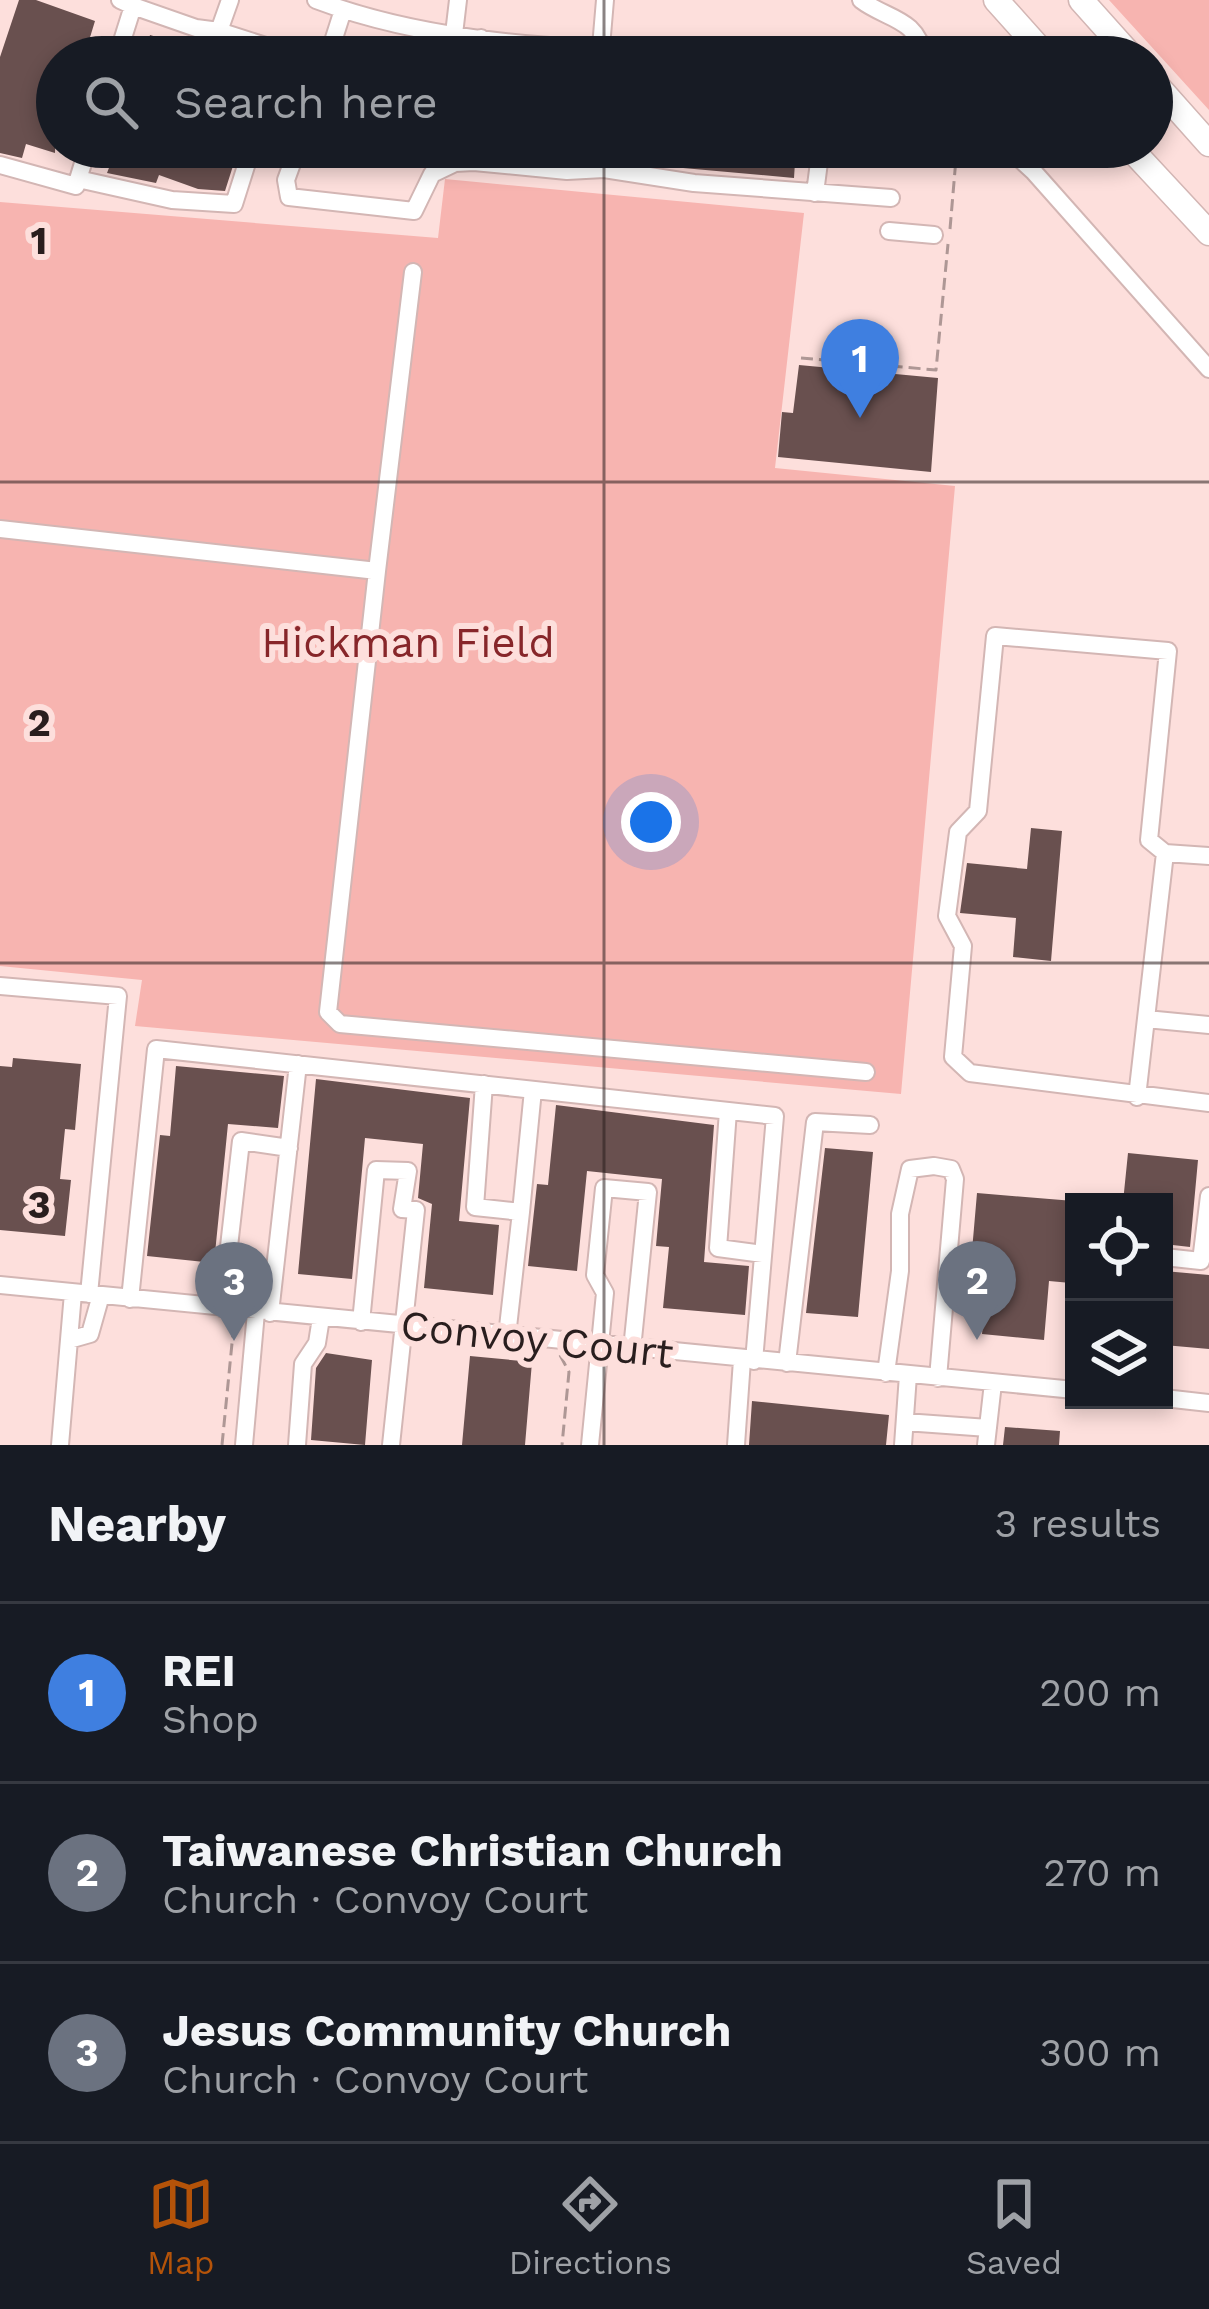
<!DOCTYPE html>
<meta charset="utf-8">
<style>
:root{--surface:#171b24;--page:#20242c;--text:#f1f3f6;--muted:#9ea1a6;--line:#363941;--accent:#b45309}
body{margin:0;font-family:"Work Sans",sans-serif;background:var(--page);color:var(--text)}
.controls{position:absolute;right:36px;bottom:36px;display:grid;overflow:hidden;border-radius:0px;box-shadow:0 6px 18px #0003}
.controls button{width:108px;height:108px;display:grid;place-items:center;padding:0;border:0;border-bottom:3px solid var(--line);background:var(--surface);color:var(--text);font:60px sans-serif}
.you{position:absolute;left:651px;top:822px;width:42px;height:42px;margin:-30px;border:9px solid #fff;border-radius:50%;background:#1a73e8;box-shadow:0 0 0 18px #1a73e833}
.badge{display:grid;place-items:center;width:78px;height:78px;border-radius:50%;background:var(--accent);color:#fff;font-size:39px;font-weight:700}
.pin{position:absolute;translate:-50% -99px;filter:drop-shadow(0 3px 6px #0008)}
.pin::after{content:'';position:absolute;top:63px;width:42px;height:36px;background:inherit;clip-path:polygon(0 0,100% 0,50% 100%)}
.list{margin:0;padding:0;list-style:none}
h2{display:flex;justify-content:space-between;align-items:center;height:156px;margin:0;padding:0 48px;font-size:51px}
h2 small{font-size:39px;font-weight:400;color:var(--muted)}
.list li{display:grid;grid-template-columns:78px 1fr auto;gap:36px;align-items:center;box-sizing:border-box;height:180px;padding:0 48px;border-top:3px solid var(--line)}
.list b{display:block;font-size:45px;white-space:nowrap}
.list p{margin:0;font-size:39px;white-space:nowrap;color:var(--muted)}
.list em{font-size:39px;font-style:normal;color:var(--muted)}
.icon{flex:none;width:66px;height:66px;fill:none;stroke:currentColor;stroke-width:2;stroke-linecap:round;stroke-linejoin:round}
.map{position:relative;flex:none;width:1209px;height:1445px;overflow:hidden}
.search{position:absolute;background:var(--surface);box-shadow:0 6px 18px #0003;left:36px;right:36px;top:36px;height:132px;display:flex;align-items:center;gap:30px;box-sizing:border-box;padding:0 42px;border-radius:66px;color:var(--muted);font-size:45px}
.sheet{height:696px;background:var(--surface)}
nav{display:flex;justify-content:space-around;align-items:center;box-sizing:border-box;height:168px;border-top:3px solid var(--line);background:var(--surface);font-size:33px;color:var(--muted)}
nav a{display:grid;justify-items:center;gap:6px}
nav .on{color:var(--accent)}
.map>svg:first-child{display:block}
.green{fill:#f7b4b0}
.building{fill:#69504f}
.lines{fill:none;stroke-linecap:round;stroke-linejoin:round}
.minor-casing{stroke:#d3b6b4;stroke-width:20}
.highway-casing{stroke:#d3b6b4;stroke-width:27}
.path{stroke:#ae9795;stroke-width:3;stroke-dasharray:12 6;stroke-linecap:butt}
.minor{stroke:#fff;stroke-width:16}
.highway{stroke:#fff;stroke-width:24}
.grid{fill:none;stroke:#291e1e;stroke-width:3;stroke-opacity:0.55}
.labels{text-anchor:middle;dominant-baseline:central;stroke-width:12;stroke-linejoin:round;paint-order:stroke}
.park-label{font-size:42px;fill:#87262a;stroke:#fddfdc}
.street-label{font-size:42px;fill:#291e1e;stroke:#fddfdc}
.grid-label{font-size:39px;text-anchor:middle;font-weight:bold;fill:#291e1e;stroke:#fddfdc;stroke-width:12;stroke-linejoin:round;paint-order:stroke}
</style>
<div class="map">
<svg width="1209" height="1445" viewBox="0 0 1209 1445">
<rect width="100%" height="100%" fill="#fddfdc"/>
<path class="green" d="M 1109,0 L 1209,0 L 1209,110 Z
M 445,179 L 804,213 L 775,468 L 955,486 L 901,1094 L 135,1026 L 142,980 L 0,966 L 0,202 L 438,238 Z"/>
<path class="building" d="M 19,0 L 36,0 L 95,21 L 84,57 L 57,57 L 55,153 L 26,144 L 22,158 L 0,153 L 0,57 Z
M 150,35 L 213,54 L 212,57 L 144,57 Z
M 117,147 L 239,147 L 225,191 L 198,189 L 159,175 L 156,183 L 107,173 Z
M 685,147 L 796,147 L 794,178 L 683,168 Z
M 799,365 L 938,378 L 931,472 L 778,457 L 782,412 L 793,413 Z
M 1031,828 L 1062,831 L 1051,961 L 1013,957 L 1016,918 L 960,913 L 967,863 L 1027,869 Z
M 13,1058 L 81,1064 L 75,1130 L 65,1129 L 60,1179 L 71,1180 L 65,1236 L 0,1230 L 0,1066 L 12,1067 Z
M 176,1066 L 284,1076 L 278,1128 L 228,1124 L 214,1263 L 147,1256 L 160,1135 L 170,1136 Z
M 316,1079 L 470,1098 L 459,1221 L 499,1225 L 493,1295 L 424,1288 L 432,1204 L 418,1198 L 423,1144 L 365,1138 L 352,1279 L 298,1274 Z
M 556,1105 L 714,1125 L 704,1262 L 749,1266 L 745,1315 L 663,1308 L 669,1247 L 656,1246 L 662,1179 L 587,1171 L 577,1271 L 528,1266 L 537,1184 L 548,1185 Z
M 825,1148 L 873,1152 L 858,1317 L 806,1313 Z
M 1128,1153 L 1198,1160 L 1190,1247 L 1164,1244 L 1164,1202 L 1123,1202 Z
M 977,1193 L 1074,1201 L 1071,1283 L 1049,1281 L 1044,1340 L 982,1334 L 988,1276 L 970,1274 Z
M 1164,1271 L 1209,1275 L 1209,1349 L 1164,1345 Z
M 326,1353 L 372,1360 L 365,1445 L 311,1440 L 316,1368 Z
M 470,1356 L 532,1362 L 525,1445 L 462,1445 Z
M 752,1401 L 889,1415 L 886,1445 L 749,1445 Z
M 1005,1427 L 1060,1431 L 1059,1445 L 1003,1445 Z"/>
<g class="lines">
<defs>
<path id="minor" d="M 316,0 C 456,53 615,48 762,57
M 861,0 C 887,20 917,17 924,57
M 133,6 L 196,28 L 219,31 L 230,0
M 219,31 L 281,51 L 279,57
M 454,34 L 458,0
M 601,47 L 605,0
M 117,57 L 133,6 L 120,0
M 328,57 L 343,10
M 480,57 L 481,38
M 298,147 L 286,180 L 289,197 L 414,211 L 432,174 L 455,163 L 474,162 L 567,171 L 604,169 L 694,183 L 891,198
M 1007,147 L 1034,172 L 1209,369
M 0,165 L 76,186 L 88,147
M 78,179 L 172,200 L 234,204 L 252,147
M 815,193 L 821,147
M 889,231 L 934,235
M 0,529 L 377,571 L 328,1012 L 340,1024 L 866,1072
M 377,571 L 413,272
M 1165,853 L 1149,840 L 1168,651 L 995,636 L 978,811 L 958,832 L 947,916 L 963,946 L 953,1057 L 970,1073 L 1209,1103
M 0,986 L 118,996 L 89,1294
M 1146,1019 L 1209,1025
M 484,1084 L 475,1207 L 521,1212 L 507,1336
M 1137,1097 L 1165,853 L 1209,856
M 728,1111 L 718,1248 L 763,1254
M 521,1212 L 533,1090
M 1164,1257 L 1201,1261 L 1209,1196
M 0,1285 L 1074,1390
M 130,1299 L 156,1049 L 775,1116 L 754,1361
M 222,1308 L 241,1141 L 289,1148
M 270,1313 L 298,1064
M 361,1322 L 376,1170 L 408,1171 L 402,1209 L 416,1210 L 391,1445
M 69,1340 L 90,1334 L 101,1295
M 787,1363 L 815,1122 L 870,1125
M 886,1373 L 900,1271 L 900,1214 L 910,1169 L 934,1166 L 951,1169 L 955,1179 L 938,1378
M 1164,1398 L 1209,1403
M 905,1422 L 988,1428
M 60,1445 L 73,1293
M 244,1445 L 256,1312
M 297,1445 L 303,1364 L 317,1343 L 321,1318
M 590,1445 L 605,1293 L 595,1275 L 604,1188 L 648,1192 L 632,1349
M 736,1445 L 742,1360
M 903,1445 L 908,1375
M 986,1445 L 993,1383"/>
<path id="highway" d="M 996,0 L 1047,57
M 1081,0 L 1132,57
M 1152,80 L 1209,144
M 1129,147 L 1209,233"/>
</defs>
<use href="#minor" class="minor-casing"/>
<use href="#highway" class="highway-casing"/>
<path class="path" d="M 950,229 L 957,147
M 801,358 L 936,370 L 948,244
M 560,1355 L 569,1372 L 562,1445
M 222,1445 L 234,1323"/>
<use href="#minor" class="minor"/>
<use href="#highway" class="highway"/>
</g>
<path class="grid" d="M 604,0 L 604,57M 604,147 L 604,1445M 0,482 L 1209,482M 0,963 L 1209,963"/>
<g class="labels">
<g class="park-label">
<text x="408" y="642">Hickman Field</text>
</g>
<g class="street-label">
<text transform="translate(537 1339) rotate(6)">Convoy Court</text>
</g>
</g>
<g class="grid-label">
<text x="39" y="254">1</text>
<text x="39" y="736">2</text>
<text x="39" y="1218">3</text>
</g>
</svg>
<div class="controls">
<button><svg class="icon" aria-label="locate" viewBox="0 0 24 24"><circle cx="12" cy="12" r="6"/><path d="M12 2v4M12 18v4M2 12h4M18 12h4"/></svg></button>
<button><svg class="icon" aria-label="layers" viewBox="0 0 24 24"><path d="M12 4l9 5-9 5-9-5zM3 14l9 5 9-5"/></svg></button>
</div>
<div class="you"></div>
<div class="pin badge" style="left:860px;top:418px;background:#3f7fe0">1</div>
<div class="pin badge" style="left:977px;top:1340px;background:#6b7280">2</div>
<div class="pin badge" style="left:234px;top:1341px;background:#6b7280">3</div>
<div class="search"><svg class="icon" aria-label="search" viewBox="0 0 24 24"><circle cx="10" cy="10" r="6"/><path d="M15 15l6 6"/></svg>Search here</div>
</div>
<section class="sheet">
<h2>Nearby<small>3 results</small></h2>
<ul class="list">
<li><span class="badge" style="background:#3f7fe0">1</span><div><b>REI</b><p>Shop</p></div><em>200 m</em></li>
<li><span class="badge" style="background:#6b7280">2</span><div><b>Taiwanese Christian Church</b><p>Church · Convoy Court</p></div><em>270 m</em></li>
<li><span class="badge" style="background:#6b7280">3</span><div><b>Jesus Community Church</b><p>Church · Convoy Court</p></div><em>300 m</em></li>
</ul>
</section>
<nav>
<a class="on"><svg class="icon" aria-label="map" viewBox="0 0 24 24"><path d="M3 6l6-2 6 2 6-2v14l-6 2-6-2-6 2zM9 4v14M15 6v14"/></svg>Map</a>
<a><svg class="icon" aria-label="directions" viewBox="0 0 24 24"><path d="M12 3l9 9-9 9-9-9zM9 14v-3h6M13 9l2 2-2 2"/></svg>Directions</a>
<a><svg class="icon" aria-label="saved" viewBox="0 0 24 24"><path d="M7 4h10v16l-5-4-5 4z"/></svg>Saved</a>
</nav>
